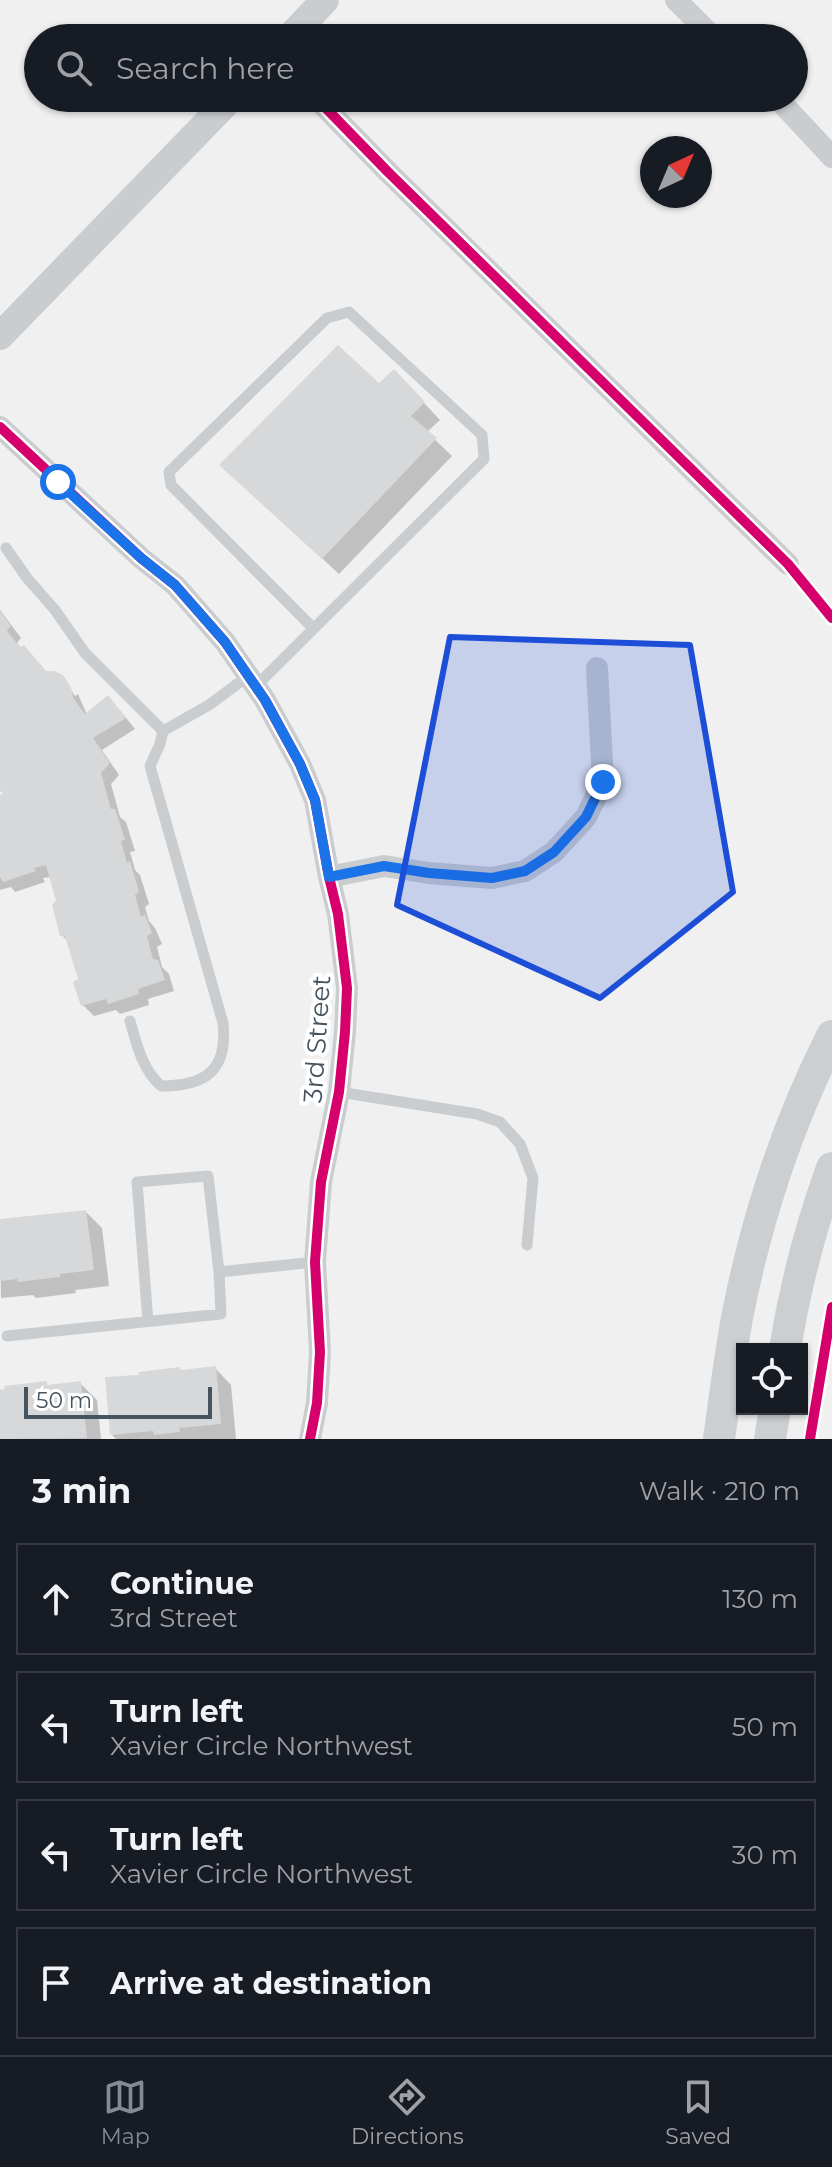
<!DOCTYPE html>
<meta charset="utf-8">
<style>
:root{--surface:#171b24;--page:#242831;--text:#f1f3f6;--muted:#9ea1a6;--line:#363941;--accent:#828b92}
body{margin:0;font-family:Montserrat,sans-serif;background:var(--page);color:var(--text)}
.controls{position:absolute;right:24px;bottom:24px;display:grid;overflow:hidden;border-radius:0px;box-shadow:0 2px 6px #0004}
.controls button{width:72px;height:72px;display:grid;place-items:center;padding:0;border:0;border-bottom:2px solid var(--line);background:var(--surface);color:var(--text);font:40px sans-serif}
.compass{position:absolute;left:640px;top:136px;width:72px;height:72px;border-radius:50%;background:var(--surface);box-shadow:0 2px 6px #0004;rotate:44deg}
.scale{position:absolute;left:24px;bottom:20px;width:188px;box-sizing:border-box;padding-left:8px;border:4px solid #46545f;border-top:0;font-size:22px;line-height:28px;white-space:nowrap;color:#46545f;-webkit-text-stroke:6px #fff;paint-order:stroke}
.stop{position:absolute;width:24px;height:24px;margin:-18px;border:6px solid #1a73e8;border-radius:50%;background:#fff}
.stop.end{background:#1a73e8;border-color:#fff;box-shadow:0 2px 8px #0008}
.list{margin:0;padding:0;list-style:none}
h2{display:flex;justify-content:space-between;align-items:center;height:104px;margin:0;padding:0 32px;font-size:34px}
h2 small{font-size:26px;font-weight:400;color:var(--muted)}
.list li{display:grid;grid-template-columns:52px 1fr auto;gap:24px;align-items:center;box-sizing:border-box;height:112px;margin:0 16px 16px;padding:0 16px;border:2px solid var(--line);border-radius:0px}
.list b{display:block;font-size:30px;white-space:nowrap}
.list p{margin:0;font-size:26px;white-space:nowrap;color:var(--muted)}
.list em{font-size:26px;font-style:normal;color:var(--muted)}
.icon{flex:none;width:44px;height:44px;fill:none;stroke:currentColor;stroke-width:2;stroke-linecap:round;stroke-linejoin:round}
.map{position:relative;flex:none;width:832px;height:1439px;overflow:hidden}
.search{position:absolute;background:var(--surface);box-shadow:0 2px 6px #0004;left:24px;right:24px;top:24px;height:88px;display:flex;align-items:center;gap:20px;box-sizing:border-box;padding:0 28px;border-radius:44px;color:var(--muted);font-size:30px}
.sheet{height:616px;background:var(--surface)}
nav{display:flex;justify-content:space-around;align-items:center;box-sizing:border-box;height:112px;border-top:2px solid var(--line);background:var(--surface);font-size:22px;color:var(--muted)}
nav a{display:grid;justify-items:center;gap:4px}
nav .on{color:var(--accent)}
.map>svg:first-child{display:block}
.shadow{fill:#0003}
.building{fill:#d7d8d9}
.lines{fill:none;stroke-linecap:round;stroke-linejoin:round}
.service{stroke:#cacdd0;stroke-width:11}
.minor{stroke:#cacdd0;stroke-width:22}
.tertiary{stroke:#cacdd0;stroke-width:28}
.secondary{stroke:#cbcfd1;stroke-width:32}
.cycleway-casing{stroke:#fff;stroke-width:15}
.cycleway{stroke:#d6006c;stroke-width:10}
.route{stroke:#1a73e8;stroke-width:10}
.marked{fill:#1d4ed8;fill-opacity:0.2;stroke:#1d4ed8;stroke-width:6;stroke-linejoin:round}
.labels{text-anchor:middle;dominant-baseline:central;stroke-width:8;stroke-linejoin:round;paint-order:stroke}
.street-label{font-size:26px;fill:#46545f;stroke:#fff}
</style>
<div class="map">
<svg width="832" height="1439" viewBox="0 0 832 1439">
<rect width="100%" height="100%" fill="#f1f0f0"/>
<path class="shadow" d="M 379,386 L 410,388 L 440,420 L 427,432 L 452,456 L 339,574 L 238,481 Z
M 0,610 L 21,638 L 17,643 L 21,648 L 47,673 L 66,683 L 75,696 L 78,694 L 87,715 L 119,709 L 135,729 L 102,750 L 119,775 L 111,784 L 120,817 L 126,822 L 135,851 L 130,852 L 135,870 L 140,875 L 149,904 L 145,907 L 149,921 L 155,928 L 162,944 L 157,947 L 162,967 L 169,974 L 174,991 L 148,999 L 149,1005 L 120,1014 L 116,1010 L 94,1016 L 83,1005 L 80,980 L 69,943 L 62,935 L 59,902 L 51,877 L 43,878 L 45,882 L 15,892 L 11,887 L 0,890 L 0,797 L 6,796 L 3,791 L 0,791 Z
M 86,1212 L 102,1228 L 109,1286 L 75,1290 L 76,1293 L 36,1298 L 33,1295 L 1,1298 L 0,1221 Z
M 215,1368 L 231,1385 L 236,1439 L 116,1439 L 112,1435 L 182,1372 Z
M 46,1383 L 49,1387 L 80,1383 L 97,1400 L 101,1439 L 0,1439 L 0,1392 Z"/>
<path class="building" d="M 338,345 L 379,383 L 394,369 L 425,402 L 411,416 L 437,438 L 322,559 L 219,465 Z
M 0,611 L 11,626 L 7,631 L 20,647 L 24,645 L 46,671 L 54,671 L 63,675 L 71,687 L 73,698 L 85,714 L 108,695 L 126,718 L 93,738 L 110,763 L 101,773 L 111,809 L 115,809 L 125,840 L 121,841 L 127,863 L 130,861 L 139,892 L 135,895 L 141,917 L 145,914 L 152,933 L 147,936 L 153,959 L 158,960 L 165,980 L 138,989 L 139,994 L 108,1004 L 106,999 L 81,1006 L 73,982 L 78,979 L 65,936 L 60,936 L 52,905 L 56,901 L 46,865 L 34,868 L 36,871 L 3,882 L 0,877 L 0,795 L 3,794 L 0,790 Z
M 86,1210 L 94,1270 L 60,1274 L 60,1277 L 17,1282 L 18,1279 L 0,1281 L 0,1219 Z
M 216,1366 L 221,1424 L 179,1428 L 180,1432 L 154,1435 L 153,1431 L 110,1435 L 105,1377 L 138,1375 L 139,1372 L 180,1367 L 181,1370 Z
M 47,1381 L 47,1385 L 81,1381 L 87,1438 L 0,1439 L 0,1390 L 5,1389 L 4,1386 Z"/>
<g class="lines">
<path class="service" d="M 6,548 L 27,578 L 55,610 L 85,653 L 163,731 L 209,705 L 248,676
M 255,687 L 484,459 L 482,435 L 349,312 L 327,318 L 169,472 L 171,485 L 313,628
M 130,1021 C 137,1045 142,1069 161,1086 C 206,1086 228,1070 223,1023 L 150,766 L 160,744 L 163,731
M 339,1092 L 477,1114 L 500,1122 L 520,1144 L 533,1178 L 527,1245
M 148,1321 L 137,1182 L 208,1176 L 219,1272
M 7,1336 L 221,1314 L 219,1272 L 315,1262"/>
<path class="minor" d="M 676,0 L 714,38
M 316,98 L 388,172 L 788,564
M 777,98 L 832,157
M 0,427 L 141,558 L 175,585 L 225,642 L 265,700 L 300,764 L 315,800 L 329,877 L 338,914 L 347,988 L 345,1032 L 339,1092 L 321,1182 L 315,1262 L 320,1352 L 317,1403 L 310,1439
M 329,877 L 384,866 L 429,873 L 492,878 L 525,871 L 554,852 L 586,817 L 603,782 L 597,668"/>
<path class="tertiary" d="M 289,38 L 325,0
M 0,336 L 231,98"/>
<path class="secondary" d="M 785,1349 C 795,1287 811,1226 832,1168
M 719,1439 C 725,1397 730,1354 738,1313 C 757,1217 788,1123 832,1036
M 770,1439 L 775,1409"/>
<defs>
<path id="cycleway" d="M 316,98 L 388,172 L 788,564 L 832,618
M 0,427 L 141,558 L 175,585 L 225,642 L 265,700 L 300,764 L 315,800 L 329,877 L 338,914 L 347,988 L 345,1032 L 339,1092 L 321,1182 L 315,1262 L 320,1352 L 317,1403 L 310,1439
M 810,1439 L 832,1307"/>
</defs>
<use href="#cycleway" class="cycleway-casing"/>
<use href="#cycleway" class="cycleway"/>
</g>
<g class="lines">
<path class="route" d="M 58,482 L 141,558 L 175,585 L 225,642 L 265,700 L 300,764 L 315,800 L 329,877 L 384,866 L 429,873 L 492,878 L 525,871 L 554,852 L 586,817 L 603,782"/>
</g>
<path class="marked" d="M 450,637 L 690,645 L 733,892 L 600,998 L 397,905 Z"/>
<g class="labels">
<g class="street-label">
<text transform="translate(317 1039) rotate(-86)">3rd Street</text>
</g>
</g>
</svg>
<div class="controls">
<button><svg class="icon" aria-label="locate" viewBox="0 0 24 24"><circle cx="12" cy="12" r="6"/><path d="M12 2v4M12 18v4M2 12h4M18 12h4"/></svg></button>
</div>
<svg class="compass" viewBox="-18 -18 36 36"><path d="M0-13l5 13h-10z" fill="#e53935"/><path d="M0 13l5-13h-10z" fill="#9ea1a6"/></svg>
<div class="scale">50 m</div>
<div class="stop" style="left:58px;top:482px"></div>
<div class="stop end" style="left:603px;top:782px"></div>
<div class="search"><svg class="icon" aria-label="search" viewBox="0 0 24 24"><circle cx="10" cy="10" r="6"/><path d="M15 15l6 6"/></svg>Search here</div>
</div>
<section class="sheet">
<h2>3 min<small>Walk · 210 m</small></h2>
<ul class="list">
<li><svg class="icon" aria-label="ahead" viewBox="0 0 24 24"><path d="M12 20V5M6 11l6-6 6 6"/></svg><div><b>Continue</b><p>3rd Street</p></div><em>130 m</em></li>
<li><svg class="icon" aria-label="left" viewBox="0 0 24 24"><path d="M17 20v-9H6M10 6l-5 5 5 5"/></svg><div><b>Turn left</b><p>Xavier Circle Northwest</p></div><em>50 m</em></li>
<li><svg class="icon" aria-label="left" viewBox="0 0 24 24"><path d="M17 20v-9H6M10 6l-5 5 5 5"/></svg><div><b>Turn left</b><p>Xavier Circle Northwest</p></div><em>30 m</em></li>
<li><svg class="icon" aria-label="arrive" viewBox="0 0 24 24"><path d="M6 21V4h12l-3 4 3 4H6"/></svg><div><b>Arrive at destination</b></div></li>
</ul>
</section>
<nav>
<a class="on"><svg class="icon" aria-label="map" viewBox="0 0 24 24"><path d="M3 6l6-2 6 2 6-2v14l-6 2-6-2-6 2zM9 4v14M15 6v14"/></svg>Map</a>
<a><svg class="icon" aria-label="directions" viewBox="0 0 24 24"><path d="M12 3l9 9-9 9-9-9zM9 14v-3h6M13 9l2 2-2 2"/></svg>Directions</a>
<a><svg class="icon" aria-label="saved" viewBox="0 0 24 24"><path d="M7 4h10v16l-5-4-5 4z"/></svg>Saved</a>
</nav>
